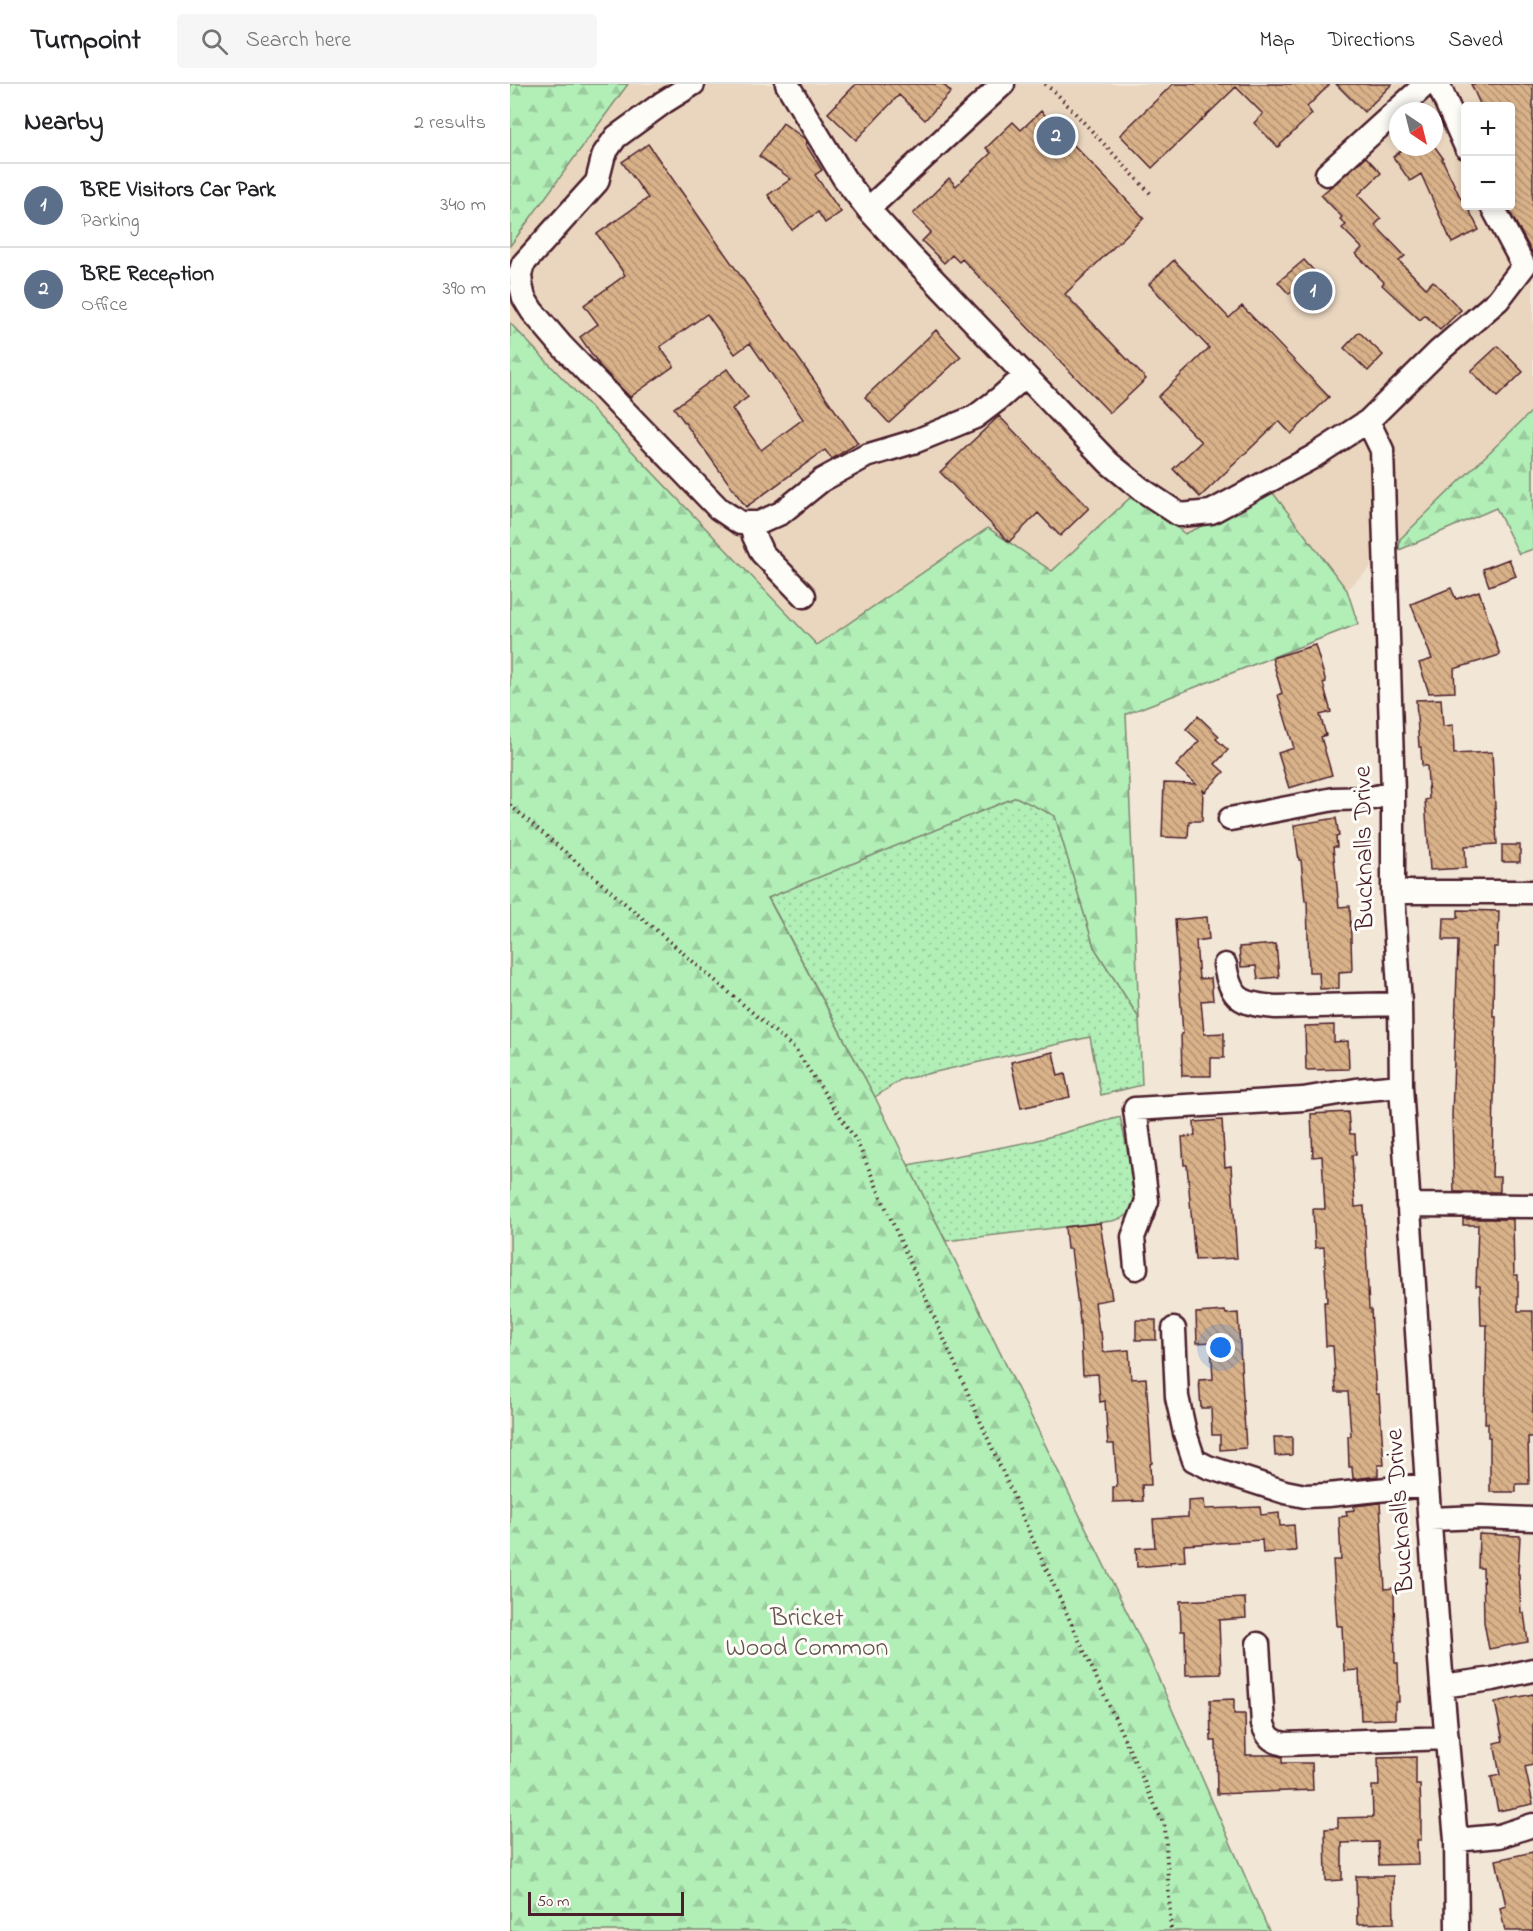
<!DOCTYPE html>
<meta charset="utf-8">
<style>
:root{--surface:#fff;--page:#f6f6f6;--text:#202124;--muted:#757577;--line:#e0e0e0;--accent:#c8321e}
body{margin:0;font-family:"Indie Flower",sans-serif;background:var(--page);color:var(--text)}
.controls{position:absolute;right:18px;top:18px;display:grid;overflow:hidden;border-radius:6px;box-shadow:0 3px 9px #0003}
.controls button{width:54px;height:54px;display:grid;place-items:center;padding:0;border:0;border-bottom:2px solid var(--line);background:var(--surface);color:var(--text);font:30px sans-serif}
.compass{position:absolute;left:879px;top:18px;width:54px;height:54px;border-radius:50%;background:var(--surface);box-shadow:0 3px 9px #0003;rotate:145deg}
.scale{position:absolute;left:18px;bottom:15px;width:156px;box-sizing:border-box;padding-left:6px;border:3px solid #4a1f2b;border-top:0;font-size:16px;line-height:21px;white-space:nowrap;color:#4a1f2b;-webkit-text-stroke:4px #fdfcf7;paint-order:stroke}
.you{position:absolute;left:711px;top:1264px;width:21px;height:21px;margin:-15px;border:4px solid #fff;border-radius:50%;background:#1a73e8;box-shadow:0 0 0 9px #1a73e833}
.badge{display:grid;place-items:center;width:39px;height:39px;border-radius:50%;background:var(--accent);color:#fff;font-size:20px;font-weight:700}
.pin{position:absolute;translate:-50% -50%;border:3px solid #fff;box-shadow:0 2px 6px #0006}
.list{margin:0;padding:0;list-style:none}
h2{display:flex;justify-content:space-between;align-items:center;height:78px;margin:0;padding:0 24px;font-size:26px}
h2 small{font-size:20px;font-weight:400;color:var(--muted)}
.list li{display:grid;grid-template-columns:39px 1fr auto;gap:18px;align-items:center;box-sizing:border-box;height:84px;padding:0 24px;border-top:2px solid var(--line)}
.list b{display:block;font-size:22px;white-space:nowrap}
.list p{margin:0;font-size:20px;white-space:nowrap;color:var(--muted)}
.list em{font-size:20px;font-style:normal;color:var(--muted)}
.icon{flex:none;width:33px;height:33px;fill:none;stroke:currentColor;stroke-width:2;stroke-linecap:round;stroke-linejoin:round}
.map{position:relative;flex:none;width:1023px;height:1847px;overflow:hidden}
header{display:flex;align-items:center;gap:36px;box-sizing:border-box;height:84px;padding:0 30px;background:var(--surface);border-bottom:2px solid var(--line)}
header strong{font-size:28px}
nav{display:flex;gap:33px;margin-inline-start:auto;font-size:21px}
.search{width:420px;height:54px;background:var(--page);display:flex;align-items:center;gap:15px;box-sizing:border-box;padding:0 21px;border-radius:6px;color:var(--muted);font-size:22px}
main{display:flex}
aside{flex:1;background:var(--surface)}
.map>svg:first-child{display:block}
.built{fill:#ead6bf;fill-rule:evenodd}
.grass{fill:url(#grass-dots);stroke:#7e8771;stroke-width:1.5}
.forest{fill:url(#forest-firs);stroke:#7e8771;stroke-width:1.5}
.building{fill:url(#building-back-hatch);stroke:#4a1f2b;stroke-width:1.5}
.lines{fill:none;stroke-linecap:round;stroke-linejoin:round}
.minor-casing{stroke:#4a1f2b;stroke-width:27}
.path{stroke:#4a1f2b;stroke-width:4;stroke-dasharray:1.5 4.5;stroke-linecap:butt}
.minor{stroke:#fdfcf7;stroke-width:22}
.labels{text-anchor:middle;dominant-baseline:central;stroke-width:6;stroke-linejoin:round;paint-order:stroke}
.street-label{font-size:26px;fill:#4a1f2b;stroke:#fdfcf7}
.park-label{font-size:26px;fill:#64534e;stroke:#fdfcf7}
</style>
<header>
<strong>Turnpoint</strong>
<div class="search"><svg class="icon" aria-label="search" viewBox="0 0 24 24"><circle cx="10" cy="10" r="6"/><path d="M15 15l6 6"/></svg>Search here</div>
<nav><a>Map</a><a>Directions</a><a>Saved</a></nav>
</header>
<main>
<aside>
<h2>Nearby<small>2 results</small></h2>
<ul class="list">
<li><span class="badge" style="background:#5c6f8a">1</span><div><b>BRE Visitors Car Park</b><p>Parking</p></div><em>340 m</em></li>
<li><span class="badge" style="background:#5c6f8a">2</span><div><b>BRE Reception</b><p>Office</p></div><em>390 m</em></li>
</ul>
</aside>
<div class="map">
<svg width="1023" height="1847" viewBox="0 0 1023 1847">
<defs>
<pattern id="grass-dots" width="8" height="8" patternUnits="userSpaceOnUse" patternTransform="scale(1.5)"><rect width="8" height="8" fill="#b1efb7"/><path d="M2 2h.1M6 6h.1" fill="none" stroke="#9acc9e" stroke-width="1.8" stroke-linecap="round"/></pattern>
<pattern id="forest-firs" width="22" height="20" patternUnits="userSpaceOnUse" patternTransform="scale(1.5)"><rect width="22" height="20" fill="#b1efb7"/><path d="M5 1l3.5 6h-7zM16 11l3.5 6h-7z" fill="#9acc9e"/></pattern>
<pattern id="building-back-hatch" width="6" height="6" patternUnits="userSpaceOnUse" patternTransform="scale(1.5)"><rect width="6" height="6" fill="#d9b28a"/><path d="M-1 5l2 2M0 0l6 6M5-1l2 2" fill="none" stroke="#b29071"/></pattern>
</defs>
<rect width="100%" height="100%" fill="#f2e6d6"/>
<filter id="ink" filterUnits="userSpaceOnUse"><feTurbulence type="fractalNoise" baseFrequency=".0167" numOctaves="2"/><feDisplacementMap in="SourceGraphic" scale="12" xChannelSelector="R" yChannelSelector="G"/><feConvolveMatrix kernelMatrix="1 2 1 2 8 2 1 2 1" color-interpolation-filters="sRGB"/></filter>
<g filter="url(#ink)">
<path class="built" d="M 118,0 L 1023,0 L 1023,326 L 837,506 L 763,409 L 675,450 L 624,410 L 542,487 L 478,444 L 307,561 L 0,239 L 0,162 ZM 956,22 L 1000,22 L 1000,122 L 956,122 ZM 888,27 L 924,27 L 924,63 L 888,63 Z"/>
<path class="grass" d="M 506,713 L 545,731 L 584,863 L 629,934 L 632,1001 L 591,1011 L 580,953 L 390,996 L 365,1013 L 258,813 Z
M 610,1033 L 628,1114 C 624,1132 618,1132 602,1137 L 436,1157 L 398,1081 L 524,1057 Z"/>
<path class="forest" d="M 0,0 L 118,0 L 0,162 Z
M 0,239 L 307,561 L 478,444 L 542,487 L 624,410 L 675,450 L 763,409 L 837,506 L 848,540 L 616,630 L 629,934 L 584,863 L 545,732 L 506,713 L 258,814 L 365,1013 L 640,1575 L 759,1847 L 0,1847 Z
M 1023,326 L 1023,465 L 1009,470 L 986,424 L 889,466 L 890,455 Z"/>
<path class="building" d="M 346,0 L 433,0 L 441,8 L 415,36 L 389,11 L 346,56 L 318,29 Z
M 663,0 L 820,0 L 797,23 L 802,30 L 768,63 L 744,39 L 753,30 L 726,3 L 642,84 L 610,51 Z
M 826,0 L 882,0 L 854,28 Z
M 961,0 L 1023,0 L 1023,170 L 1000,128 L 1000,22 L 971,22 Z
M 531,27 L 634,134 L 555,210 L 636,295 L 600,329 L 452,175 L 449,178 L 442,171 L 434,179 L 412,157 L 421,148 L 403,130 L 439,94 L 446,102 L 481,69 L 476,64 L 503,38 L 511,46 Z
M 273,39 L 295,55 L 297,59 L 296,61 L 312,86 L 305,91 L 331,128 L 315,139 L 308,128 L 282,146 L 258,111 L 281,95 L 249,72 Z
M 138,60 L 348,359 L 322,375 L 315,366 L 236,423 L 164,324 L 217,285 L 238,313 L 222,325 L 251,366 L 293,335 L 240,259 L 225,270 L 197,230 L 150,263 L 164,282 L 120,313 L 90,282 L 70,253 L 88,240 L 74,221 L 115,191 L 87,150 L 138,114 L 112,78 Z
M 896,63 L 925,63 L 933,74 L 932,75 L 951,115 L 953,113 L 956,122 L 957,122 L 969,146 L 942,159 L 911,90 L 900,97 L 883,73 Z
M 856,73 L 871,89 L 848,111 L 871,135 L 865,141 L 895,172 L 889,177 L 916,204 L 923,197 L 951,226 L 930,246 L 915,231 L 910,236 L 872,201 L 874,198 L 846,170 L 852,164 L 832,144 L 836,141 L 830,135 L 832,133 L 811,111 Z
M 664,176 L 719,234 L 732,222 L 819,313 L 781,350 L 769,337 L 690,413 L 663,385 L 691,358 L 648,313 L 699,264 L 639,200 Z
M 794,176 L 804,187 L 779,210 L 768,198 Z
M 426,246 L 451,273 L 379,339 L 355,313 Z
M 849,248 L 873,271 L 858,287 L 834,264 Z
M 988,262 L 1013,288 L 987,313 L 961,287 Z
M 489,332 L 579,424 L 550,452 L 528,429 L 499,458 L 430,388 Z
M 999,475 L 1006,492 L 979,502 L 973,485 Z
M 941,504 L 946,515 L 969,507 L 990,571 L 944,585 L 945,608 L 919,609 L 909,579 L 922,575 L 901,520 Z
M 805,561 L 816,598 L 813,599 L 821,628 L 810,631 L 816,651 L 811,653 L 822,691 L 779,704 L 768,669 L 784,664 L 768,611 L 772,609 L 762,574 Z
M 931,615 L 933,642 L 943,641 L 944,670 L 982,668 L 987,760 L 955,762 L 956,784 L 920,786 L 915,716 L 919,715 L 917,682 L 912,682 L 911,663 L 909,663 L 906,616 Z
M 688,632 L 709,652 L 706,655 L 718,666 L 705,680 L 714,688 L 695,708 L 693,706 L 692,737 L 679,737 L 678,754 L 652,753 L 654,699 L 686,700 L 666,682 L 689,657 L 676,645 Z
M 826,734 L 829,752 L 826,753 L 827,763 L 823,763 L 829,823 L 840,822 L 842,887 L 829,888 L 829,904 L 810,905 L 809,888 L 799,888 L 797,817 L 795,817 L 791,776 L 789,776 L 784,741 Z
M 992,761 L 1010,761 L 1010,778 L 992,778 Z
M 948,826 L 989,827 L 988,863 L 984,863 L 983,932 L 986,932 L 982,1093 L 990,1093 L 990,1108 L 944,1108 L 942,1032 L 948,860 L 948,856 L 933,856 L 934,834 L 948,834 Z
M 697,833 L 699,855 L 686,857 L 689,895 L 701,894 L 703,916 L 691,917 L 694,950 L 714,949 L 714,974 L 701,974 L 701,992 L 672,992 L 671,950 L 673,950 L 665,836 Z
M 766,860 L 769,893 L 748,895 L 746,882 L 731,883 L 729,863 Z
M 824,941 L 824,958 L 838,957 L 839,985 L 796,986 L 795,942 Z
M 543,968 L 548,992 L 555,990 L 560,1013 L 511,1024 L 501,978 Z
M 838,1028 L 840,1050 L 845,1050 L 846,1071 L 842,1071 L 845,1123 L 854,1122 L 859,1225 L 861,1225 L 866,1310 L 869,1310 L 874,1381 L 868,1381 L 868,1392 L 843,1395 L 842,1383 L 839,1383 L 838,1352 L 841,1352 L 838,1308 L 826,1308 L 823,1262 L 816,1262 L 814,1218 L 817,1218 L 814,1163 L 805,1164 L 803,1125 L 815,1125 L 812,1072 L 803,1073 L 801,1030 Z
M 712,1036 L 715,1083 L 721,1082 L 727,1174 L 685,1176 L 677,1081 L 674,1081 L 672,1053 L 685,1052 L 684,1038 Z
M 953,1135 L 1003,1135 L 1004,1191 L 1008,1191 L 1008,1227 L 1023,1227 L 1023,1353 L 1018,1353 L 1019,1400 L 1006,1400 L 1006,1408 L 980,1408 L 980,1353 L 978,1353 L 978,1339 L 975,1339 L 977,1241 L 971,1241 L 970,1202 L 966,1202 L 968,1141 L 953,1141 Z
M 590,1139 L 602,1215 L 585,1218 L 589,1248 L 591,1248 L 593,1268 L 619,1266 L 621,1295 L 636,1294 L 642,1379 L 640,1380 L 641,1401 L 632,1401 L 633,1417 L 603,1418 L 603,1403 L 607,1403 L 604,1360 L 598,1360 L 595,1317 L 590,1318 L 588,1290 L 573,1291 L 570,1238 L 561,1165 L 557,1165 L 555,1143 Z
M 715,1227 L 716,1230 L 728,1229 L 736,1364 L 710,1366 L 710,1351 L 702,1351 L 701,1324 L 691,1324 L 689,1296 L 703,1295 L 701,1258 L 687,1259 L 686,1229 Z
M 626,1236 L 646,1236 L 646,1256 L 626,1256 Z
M 764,1353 L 782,1353 L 782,1371 L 765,1372 Z
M 694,1416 L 695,1425 L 750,1423 L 751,1431 L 769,1429 L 770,1442 L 784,1441 L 786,1467 L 753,1469 L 752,1456 L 674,1461 L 675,1477 L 660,1478 L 660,1480 L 627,1483 L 626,1464 L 645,1463 L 643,1435 L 678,1433 L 678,1417 Z
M 870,1419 L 875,1505 L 884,1504 L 885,1579 L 888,1579 L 889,1618 L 885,1618 L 885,1635 L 851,1636 L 849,1586 L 834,1587 L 832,1542 L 827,1542 L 823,1476 L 831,1476 L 829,1433 L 837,1432 L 836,1427 L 844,1426 L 844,1422 Z
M 969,1450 L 1010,1452 L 1008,1490 L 1009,1490 L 1011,1529 L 1014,1529 L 1018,1558 L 979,1565 L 974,1538 L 973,1484 L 968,1484 Z
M 735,1514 L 736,1534 L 709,1536 L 711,1590 L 676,1591 L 675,1547 L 671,1547 L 670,1517 Z
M 1023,1610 L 1023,1681 L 1015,1683 L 1023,1720 L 988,1727 L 981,1693 L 990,1691 L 984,1659 L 993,1657 L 985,1618 Z
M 724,1615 L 724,1630 L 735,1630 L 736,1671 L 763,1671 L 772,1673 L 772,1679 L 802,1679 L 803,1706 L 707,1710 L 706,1657 L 701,1657 L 700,1616 Z
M 906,1673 L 906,1701 L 910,1701 L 911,1726 L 911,1756 L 907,1756 L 908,1780 L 869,1781 L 868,1758 L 832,1759 L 832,1796 L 816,1797 L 815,1745 L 828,1744 L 828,1734 L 863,1733 L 862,1702 L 869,1702 L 868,1674 Z
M 1023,1768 L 1023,1847 L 995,1847 L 990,1824 L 996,1822 L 986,1776 Z
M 846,1792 L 883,1792 L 884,1839 L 847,1840 Z"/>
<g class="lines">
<defs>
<path id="minor" d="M 183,0 L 154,18 L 106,53 L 94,70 L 87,98 L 13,180 L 10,190 L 11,201 L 14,214 L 22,227 L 51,261 L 208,424 L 230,439 L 249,439 L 271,429 L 312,396 L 356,372 L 406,357 L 465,333 L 490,314 L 515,292
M 277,0 L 334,94 L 358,125 L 398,169 L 599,379 L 631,405 L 670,431 L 701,428 L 801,374 L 858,337 L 928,268 L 988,216 L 1014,182 L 982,122
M 928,0 L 956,63
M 817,90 L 916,0
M 358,125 L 493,0
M 858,337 L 872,366 L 883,709 L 883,808 L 890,920 L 891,1002 L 917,1401 L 932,1602 L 946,1756 L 947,1847
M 241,439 L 244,452 L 252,469 L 294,512
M 720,735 L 824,715 L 862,714 L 883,709
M 883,808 L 1023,808
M 715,881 C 721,916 731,920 766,923 L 890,920
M 898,1121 L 1023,1122
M 626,1184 L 623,1153 L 637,1117 L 625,1025 L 793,1015 L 846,1006 L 891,1002
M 664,1245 L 667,1313 L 675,1349 L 684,1376 L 698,1383 L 775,1408 L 795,1412 L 818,1411 L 917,1401
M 920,1435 L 970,1433 L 1023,1435
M 748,1560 L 753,1640 C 757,1652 761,1657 774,1660 L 937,1654
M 932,1602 L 983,1595 L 1023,1586
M 946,1756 L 989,1752 L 1023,1741"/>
</defs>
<use href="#minor" class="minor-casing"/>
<path class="path" d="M 535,0 L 548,11 L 641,110
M 0,721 L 285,965 L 346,1056 L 517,1443 L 655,1743 L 661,1847"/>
<use href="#minor" class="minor"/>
</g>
</g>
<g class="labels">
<g class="street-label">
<text transform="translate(855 764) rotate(-91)">Bucknalls Drive</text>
<text transform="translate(891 1427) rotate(-94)">Bucknalls Drive</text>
</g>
<g class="park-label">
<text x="297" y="1535">Bricket<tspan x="297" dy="30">Wood Common</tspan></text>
</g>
</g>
</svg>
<div class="controls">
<button>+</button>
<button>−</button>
</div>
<svg class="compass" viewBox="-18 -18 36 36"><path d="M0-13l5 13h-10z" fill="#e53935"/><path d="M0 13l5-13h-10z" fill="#757577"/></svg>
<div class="scale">50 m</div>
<div class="you"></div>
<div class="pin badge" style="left:803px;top:207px;background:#5c6f8a">1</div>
<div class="pin badge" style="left:546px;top:52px;background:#5c6f8a">2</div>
</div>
</main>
